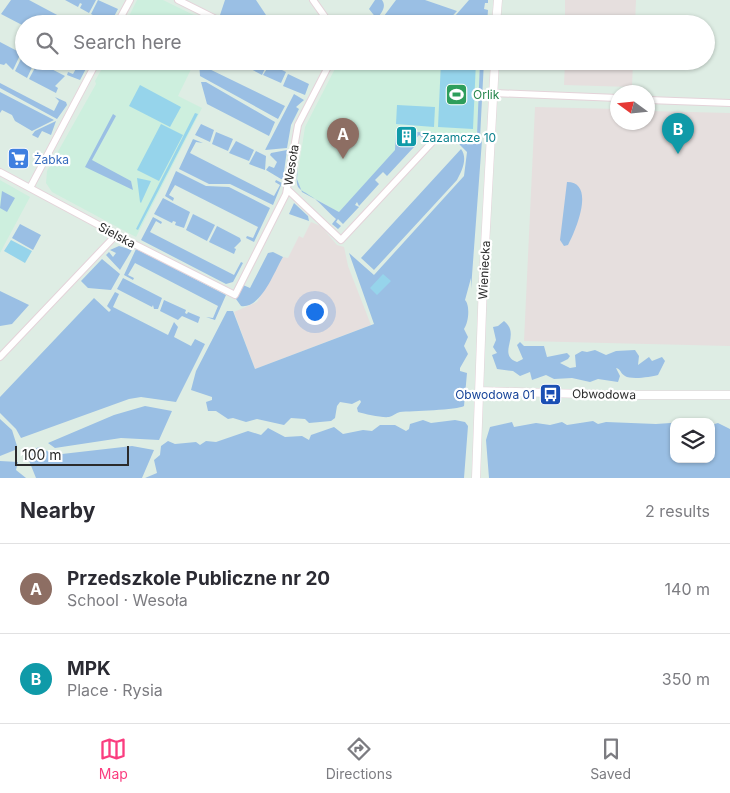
<!DOCTYPE html>
<meta charset="utf-8">
<style>
:root{--surface:#fff;--page:#f2f2f3;--text:#2b2b33;--muted:#7c7c81;--line:#e1e1e2;--accent:#fa3d7f}
body{margin:0;font-family:Inter,sans-serif;background:var(--page);color:var(--text)}
.controls{position:absolute;right:15px;bottom:15px;display:grid;overflow:hidden;border-radius:10px;box-shadow:0 1px 4px #0004}
.controls button{width:45px;height:45px;display:grid;place-items:center;padding:0;border:0;border-bottom:1px solid var(--line);background:var(--surface);color:var(--text);font:25px sans-serif}
.compass{position:absolute;left:610px;top:85px;width:45px;height:45px;border-radius:50%;background:var(--surface);box-shadow:0 1px 4px #0004;rotate:285deg}
.scale{position:absolute;left:15px;bottom:12px;width:114px;box-sizing:border-box;padding-left:5px;border:2px solid #2b2b2b;border-top:0;font-size:14px;line-height:18px;white-space:nowrap;color:#2b2b2b;-webkit-text-stroke:4px #fff;paint-order:stroke}
.you{position:absolute;left:314px;top:311px;width:18px;height:18px;margin:-12px;border:4px solid #fff;border-radius:50%;background:#1a73e8;box-shadow:0 0 0 8px #1a73e833}
.badge{display:grid;place-items:center;width:32px;height:32px;border-radius:50%;background:var(--accent);color:#fff;font-size:16px;font-weight:700}
.pin{position:absolute;translate:-50% -41px;filter:drop-shadow(0 1px 2px #0008)}
.pin::after{content:'';position:absolute;top:26px;width:18px;height:15px;background:inherit;clip-path:polygon(0 0,100% 0,50% 100%)}
.list{margin:0;padding:0;list-style:none}
h2{display:flex;justify-content:space-between;align-items:center;height:65px;margin:0;padding:0 20px;font-size:21px}
h2 small{font-size:16px;font-weight:400;color:var(--muted)}
.list li{display:grid;grid-template-columns:32px 1fr auto;gap:15px;align-items:center;box-sizing:border-box;height:90px;padding:0 20px;border-top:1px solid var(--line)}
.list b{display:block;font-size:19px;white-space:nowrap}
.list p{margin:0;font-size:16px;white-space:nowrap;color:var(--muted)}
.list em{font-size:16px;font-style:normal;color:var(--muted)}
.icon{flex:none;width:28px;height:28px;fill:none;stroke:currentColor;stroke-width:2;stroke-linecap:round;stroke-linejoin:round}
.map{position:relative;flex:none;width:730px;height:478px;overflow:hidden}
.search{position:absolute;background:var(--surface);box-shadow:0 1px 4px #0004;left:15px;right:15px;top:15px;height:55px;display:flex;align-items:center;gap:12px;box-sizing:border-box;padding:0 18px;border-radius:28px;color:var(--muted);font-size:19px}
.sheet{height:245px;background:var(--surface)}
nav{display:flex;justify-content:space-around;align-items:center;box-sizing:border-box;height:70px;border-top:1px solid var(--line);background:var(--surface);font-size:14px;color:var(--muted)}
nav a{display:grid;justify-items:center;gap:2px}
nav .on{color:var(--accent)}
.map>svg:first-child{display:block}
.industrial{fill:#e6dfde}
.education{fill:#cdefde}
.green{fill:#9abfe4}
.pitch{fill:#96d4eb}
.lines{fill:none;stroke-linecap:round;stroke-linejoin:round}
.minor-casing{stroke:#e4d3d9;stroke-width:8}
.tertiary-casing{stroke:#e4d3d9;stroke-width:9}
.minor{stroke:#fff;stroke-width:6}
.tertiary{stroke:#fff;stroke-width:8}
.labels{text-anchor:middle;dominant-baseline:central;stroke-width:4.5;stroke-linejoin:round;paint-order:stroke}
.leisure-label{font-size:12px;fill:#27864d;stroke:#fff;text-anchor:start}
.culture-label{font-size:12px;fill:#0d838f;stroke:#fff;text-anchor:start}
.shop-label{font-size:12px;fill:#366cbe;stroke:#fff;text-anchor:start}
.street-label{font-size:12px;fill:#2b2b2b;stroke:#fff}
.transit-label{font-size:12px;fill:#164399;stroke:#fff;text-anchor:end}
</style>
<div class="map">
<svg width="730" height="478" viewBox="0 0 730 478">
<rect width="100%" height="100%" fill="#deede4"/>
<path class="industrial" d="M 565,0 L 636,0 L 635,24 L 565,24 Z
M 565,61 L 633,61 L 632,87 L 564,85 Z
M 535,107 L 617,109 L 618,122 L 648,122 L 648,111 L 730,113 L 730,346 L 524,341 Z
M 311,222 L 321,226 L 337,245 L 344,247 L 348,266 L 371,325 L 255,369 L 234,312 L 257,302 L 283,257 L 288,258 L 299,236 L 303,238 Z"/>
<path class="education" d="M 137,0 L 163,0 L 212,24 L 125,24 Z
M 106,61 L 195,61 L 178,96 L 202,108 L 136,237 L 52,192 L 46,183 L 47,171 L 96,84 L 95,81 Z
M 339,61 L 480,61 L 477,135 L 397,131 L 396,150 L 339,212 L 302,192 L 297,179 L 305,127 Z
M 0,180 L 30,197 L 0,253 Z"/>
<path class="green" d="M 11,0 L 29,0 L 74,24 L 24,24 L 24,26 L 1,14 Z
M 65,0 L 96,0 L 89,13 L 80,8 L 82,4 L 80,3 L 78,7 Z
M 98,0 L 118,9 L 110,24 L 91,14 Z
M 225,0 L 256,0 L 272,24 L 228,24 L 222,21 L 217,24 Z
M 375,0 L 382,0 C 387,7 381,13 377,19 L 369,9 Z
M 396,0 L 425,0 L 457,11 L 445,24 L 378,24 Z
M 469,0 L 488,0 L 488,3 L 485,3 L 484,9 L 488,10 L 487,24 L 448,24 Z
M 0,42 L 21,53 L 13,70 L 6,63 L 4,65 L 0,64 Z
M 23,55 L 24,61 L 35,61 L 27,78 L 15,71 Z
M 72,61 L 90,61 L 80,80 L 67,75 L 68,72 L 73,74 L 78,65 Z
M 202,61 L 201,65 L 285,106 L 278,119 L 200,76 L 199,61 Z
M 236,61 L 264,61 L 267,64 L 262,75 Z
M 480,61 L 484,61 L 480,138 L 442,137 L 440,139 L 435,135 L 428,142 L 419,135 L 415,140 L 406,133 L 402,137 L 414,147 L 387,176 L 383,172 L 375,180 L 379,184 L 359,206 L 357,202 L 355,205 L 359,207 L 343,224 L 338,219 L 336,222 L 341,226 L 338,229 L 332,224 L 336,219 C 329,213 322,205 315,199 C 299,187 294,192 298,168 L 297,179 L 302,192 L 339,212 L 395,150 L 396,131 L 477,135 Z
M 38,62 L 65,76 L 55,86 L 58,88 L 56,93 L 29,79 Z
M 270,64 L 286,72 L 281,83 L 263,75 Z
M 288,74 L 309,84 L 305,95 L 283,86 Z
M 201,82 L 206,82 L 275,122 L 269,136 L 207,104 Z
M 0,83 L 54,111 L 59,101 L 55,97 L 66,102 L 67,105 L 57,119 L 0,88 Z
M 0,92 L 54,120 L 32,131 L 15,121 L 12,115 L 2,110 L 0,113 Z
M 294,94 L 304,100 L 296,107 L 299,109 L 291,125 L 287,148 L 265,150 Z
M 113,114 L 116,116 L 92,160 L 131,181 L 133,190 L 85,167 Z
M 56,121 L 51,135 L 42,131 L 38,138 L 32,135 L 35,131 Z
M 201,124 L 214,130 L 210,142 L 195,135 Z
M 216,132 L 233,139 L 228,151 L 212,144 Z
M 193,139 L 203,143 L 196,142 L 190,153 L 274,196 L 280,185 L 275,182 L 276,180 L 282,183 L 273,205 L 230,184 L 209,184 L 179,169 Z
M 482,140 L 471,289 L 471,278 L 465,300 C 470,305 469,322 464,329 L 468,337 L 464,346 L 468,354 L 460,368 L 460,371 L 467,373 L 464,406 C 458,410 411,411 400,412 C 396,413 393,416 389,417 C 382,418 365,414 358,412 L 357,408 L 361,402 L 360,400 L 352,404 L 340,402 L 337,406 L 335,418 L 331,421 L 309,423 L 305,419 L 291,418 L 284,425 L 257,419 L 246,422 L 233,418 L 228,419 L 216,411 L 208,411 L 206,402 L 212,400 L 212,397 L 191,390 L 196,371 L 227,311 L 233,311 L 255,369 L 374,324 L 349,253 L 374,275 L 464,176 L 467,152 L 457,142 L 477,143 Z
M 236,141 L 254,150 L 249,161 L 229,153 Z
M 461,149 C 468,158 462,171 457,180 L 374,270 L 361,258 Z
M 287,150 L 283,179 L 281,179 L 266,170 L 269,166 L 274,168 L 277,162 L 270,155 L 271,153 Z
M 256,151 L 266,156 L 265,170 L 249,164 Z
M 176,171 L 206,186 L 229,187 L 270,208 L 254,242 L 246,238 L 247,236 L 253,238 L 258,227 L 175,185 L 169,195 L 174,198 L 173,201 L 165,196 Z
M 567,182 C 596,182 576,230 568,245 L 564,246 L 560,240 Z
M 2,191 L 15,198 L 7,212 L 0,208 Z
M 163,198 L 190,212 L 184,228 L 175,225 L 176,222 L 173,221 L 172,223 L 154,214 Z
M 294,203 L 308,216 L 309,221 L 289,214 Z
M 193,214 L 215,225 L 207,241 L 186,230 Z
M 153,217 L 162,222 L 161,224 L 156,221 L 150,232 L 234,275 L 241,262 L 243,263 L 233,282 L 226,284 L 141,240 Z
M 20,224 L 41,235 L 33,250 L 12,238 Z
M 217,226 L 240,238 L 241,241 L 234,248 L 236,249 L 234,254 L 209,242 Z
M 119,246 L 132,250 L 120,270 L 106,255 L 109,252 L 113,257 L 116,253 L 110,250 Z
M 136,249 L 226,295 L 215,320 L 206,317 L 213,318 L 218,306 L 135,263 L 128,275 L 134,278 L 133,280 L 124,275 Z
M 273,252 L 283,257 C 274,272 261,309 241,306 L 236,299 L 243,285 L 250,288 L 268,253 Z
M 102,259 L 120,274 L 111,290 L 88,288 L 81,281 Z
M 123,278 L 162,298 L 158,309 L 154,309 L 153,305 L 152,307 L 117,289 Z
M 0,291 L 29,305 L 12,324 L 0,326 Z
M 115,292 L 119,294 L 113,307 L 168,335 L 174,322 L 178,327 L 174,337 L 191,346 L 195,339 L 205,344 L 176,402 L 141,397 L 129,399 L 21,438 L 16,429 L 0,413 L 0,397 L 94,298 L 109,312 L 111,310 L 107,306 Z
M 164,300 L 186,310 L 185,313 L 187,314 L 188,312 L 200,317 L 198,323 L 182,316 L 178,320 L 160,311 Z
M 504,321 C 522,335 496,354 517,362 L 523,359 L 517,345 L 520,342 L 524,346 L 544,346 L 547,357 L 567,353 L 570,356 L 568,359 L 560,363 L 570,368 L 576,367 L 575,355 L 582,351 L 587,352 L 595,350 L 606,355 L 616,351 L 635,350 L 639,356 L 638,365 L 649,357 L 652,361 L 662,357 L 665,361 L 658,375 C 651,377 631,380 625,376 C 620,373 621,369 616,368 L 620,376 L 618,382 L 598,379 L 590,382 L 572,378 L 554,379 L 546,375 L 532,380 L 530,372 L 520,376 L 513,371 L 497,369 L 492,355 L 497,353 L 493,347 L 496,340 L 493,327 L 498,326 Z
M 145,406 L 172,411 L 159,440 L 121,438 L 55,448 L 48,443 L 114,415 Z
M 0,419 L 12,430 L 17,446 L 15,450 L 0,456 Z
M 423,420 L 431,423 L 455,420 L 465,422 L 468,426 L 464,478 L 145,478 L 157,473 L 154,460 L 160,455 L 161,446 L 168,441 L 175,444 L 196,442 L 200,445 L 206,441 L 216,442 L 248,431 L 261,435 L 268,428 L 285,437 L 302,436 L 309,440 L 311,435 L 334,427 L 343,434 L 363,430 L 372,431 L 380,425 L 395,425 L 406,431 L 409,429 L 410,424 Z
M 593,421 L 598,424 L 606,422 L 656,424 L 685,422 L 674,422 L 674,459 L 711,459 L 711,425 L 718,423 L 730,429 L 730,478 L 489,478 L 486,440 L 490,427 L 512,422 L 514,427 L 536,423 L 550,425 L 562,422 L 567,425 Z
M 132,446 L 154,450 L 142,478 L 36,478 L 26,453 L 39,447 L 51,453 L 62,454 Z
M 0,461 L 18,462 L 16,470 L 26,478 L 0,478 Z"/>
<path class="pitch" d="M 441,61 L 476,61 L 473,129 L 438,127 Z
M 140,85 L 181,107 L 170,127 L 129,106 Z
M 397,105 L 435,107 L 434,127 L 396,124 Z
M 195,113 L 198,114 L 138,230 L 136,229 Z
M 161,124 L 183,135 L 159,181 L 137,170 Z
M 137,178 L 151,181 L 141,203 L 140,202 Z
M 11,240 L 32,251 L 25,263 L 4,251 Z
M 383,274 L 391,281 L 377,295 L 370,288 Z"/>
<g class="lines">
<defs>
<path id="minor" d="M 178,0 L 216,19
M 313,0 L 330,24
M 117,24 L 130,0
M 493,93 L 618,98
M 648,100 L 730,103
M 0,172 L 136,245 L 235,295 L 286,194 L 298,125 L 331,61
M 30,188 L 97,61
M 287,189 L 341,240 L 437,137
M 0,357 L 116,235"/>
<path id="tertiary" d="M 496,24 L 498,0
M 479,391 L 615,395 L 730,395
M 476,478 L 483,283 L 495,61"/>
</defs>
<use href="#minor" class="minor-casing"/>
<use href="#tertiary" class="tertiary-casing"/>
<use href="#minor" class="minor"/>
<use href="#tertiary" class="tertiary"/>
</g>
<defs>
<symbol id="stadium-square" viewBox="-11 -11 22 22"><rect x="-9" y="-9" width="18" height="18" rx="4" fill="#2e9e5b" stroke="#fff"/><path d="M0-5a6.5 5 0 1 0 0 10a6.5 5 0 1 0 0-10ZM-3.5-1.8h7v3.6h-7Z" fill="#fff"/></symbol>
<symbol id="building-square" viewBox="-11 -11 22 22"><rect x="-9" y="-9" width="18" height="18" rx="4" fill="#0f9aa8" stroke="#fff"/><path d="M-4-6H4V6H1V3H-1V6H-4ZM-2.5-4.3h1.7v1.8h-1.7ZM.8-4.3h1.7v1.8H.8ZM-2.5-1h1.7V.8h-1.7ZM.8-1h1.7V.8H.8Z" fill="#fff"/></symbol>
<symbol id="supermarket-square" viewBox="-11 -11 22 22"><rect x="-9" y="-9" width="18" height="18" rx="4" fill="#3f7fe0" stroke="#fff"/><path d="M-6-5.5h2.5l.6 2H6L4.5 2H-2.5L-4.4-4H-6ZM-1.5 3.2a1.3 1.3 0 1 0 .1 0ZM3 3.2a1.3 1.3 0 1 0 .1 0Z" fill="#fff"/></symbol>
<symbol id="bus-square" viewBox="-11 -11 22 22"><rect x="-9" y="-9" width="18" height="18" rx="4" fill="#1a4fb4" stroke="#fff"/><path d="M-5-6H5V4H4V6H2V4H-2V6H-4V4H-5ZM-3.5-4V0h7V-4ZM-3.5 1.2v1.5H-2V1.2ZM2 1.2v1.5H3.5V1.2Z" fill="#fff"/></symbol>
</defs>
<g fill-rule="evenodd">
<use href="#stadium-square" x="444" y="82" width="25" height="25"/>
<use href="#building-square" x="394" y="124" width="25" height="25"/>
<use href="#supermarket-square" x="6" y="146" width="25" height="25"/>
<use href="#bus-square" x="538" y="382" width="25" height="25"/>
</g>
<g class="labels">
<g class="leisure-label">
<text x="473" y="94">Orlik</text>
</g>
<g class="culture-label">
<text x="422" y="137">Zazamcze 10</text>
</g>
<g class="shop-label">
<text x="34" y="159">Żabka</text>
</g>
<g class="street-label">
<text transform="translate(291 165) rotate(-81)">Wesoła</text>
<text transform="translate(117 235) rotate(28)">Sielska</text>
<text transform="translate(484 270) rotate(-87)">Wieniecka</text>
<text transform="translate(604 394) rotate(1)">Obwodowa</text>
</g>
<g class="transit-label">
<text x="535" y="394">Obwodowa 01</text>
</g>
</g>
</svg>
<div class="controls">
<button><svg class="icon" aria-label="layers" viewBox="0 0 24 24"><path d="M12 4l9 5-9 5-9-5zM3 14l9 5 9-5"/></svg></button>
</div>
<svg class="compass" viewBox="-18 -18 36 36"><path d="M0-13l5 13h-10z" fill="#e53935"/><path d="M0 13l5-13h-10z" fill="#7c7c81"/></svg>
<div class="scale">100 m</div>
<div class="you"></div>
<div class="pin badge" style="left:343px;top:159px;background:#8d6e63">A</div>
<div class="pin badge" style="left:678px;top:154px;background:#0f9aa8">B</div>
<div class="search"><svg class="icon" aria-label="search" viewBox="0 0 24 24"><circle cx="10" cy="10" r="6"/><path d="M15 15l6 6"/></svg>Search here</div>
</div>
<section class="sheet">
<h2>Nearby<small>2 results</small></h2>
<ul class="list">
<li><span class="badge" style="background:#8d6e63">A</span><div><b>Przedszkole Publiczne nr 20</b><p>School · Wesoła</p></div><em>140 m</em></li>
<li><span class="badge" style="background:#0f9aa8">B</span><div><b>MPK</b><p>Place · Rysia</p></div><em>350 m</em></li>
</ul>
</section>
<nav>
<a class="on"><svg class="icon" aria-label="map" viewBox="0 0 24 24"><path d="M3 6l6-2 6 2 6-2v14l-6 2-6-2-6 2zM9 4v14M15 6v14"/></svg>Map</a>
<a><svg class="icon" aria-label="directions" viewBox="0 0 24 24"><path d="M12 3l9 9-9 9-9-9zM9 14v-3h6M13 9l2 2-2 2"/></svg>Directions</a>
<a><svg class="icon" aria-label="saved" viewBox="0 0 24 24"><path d="M7 4h10v16l-5-4-5 4z"/></svg>Saved</a>
</nav>
